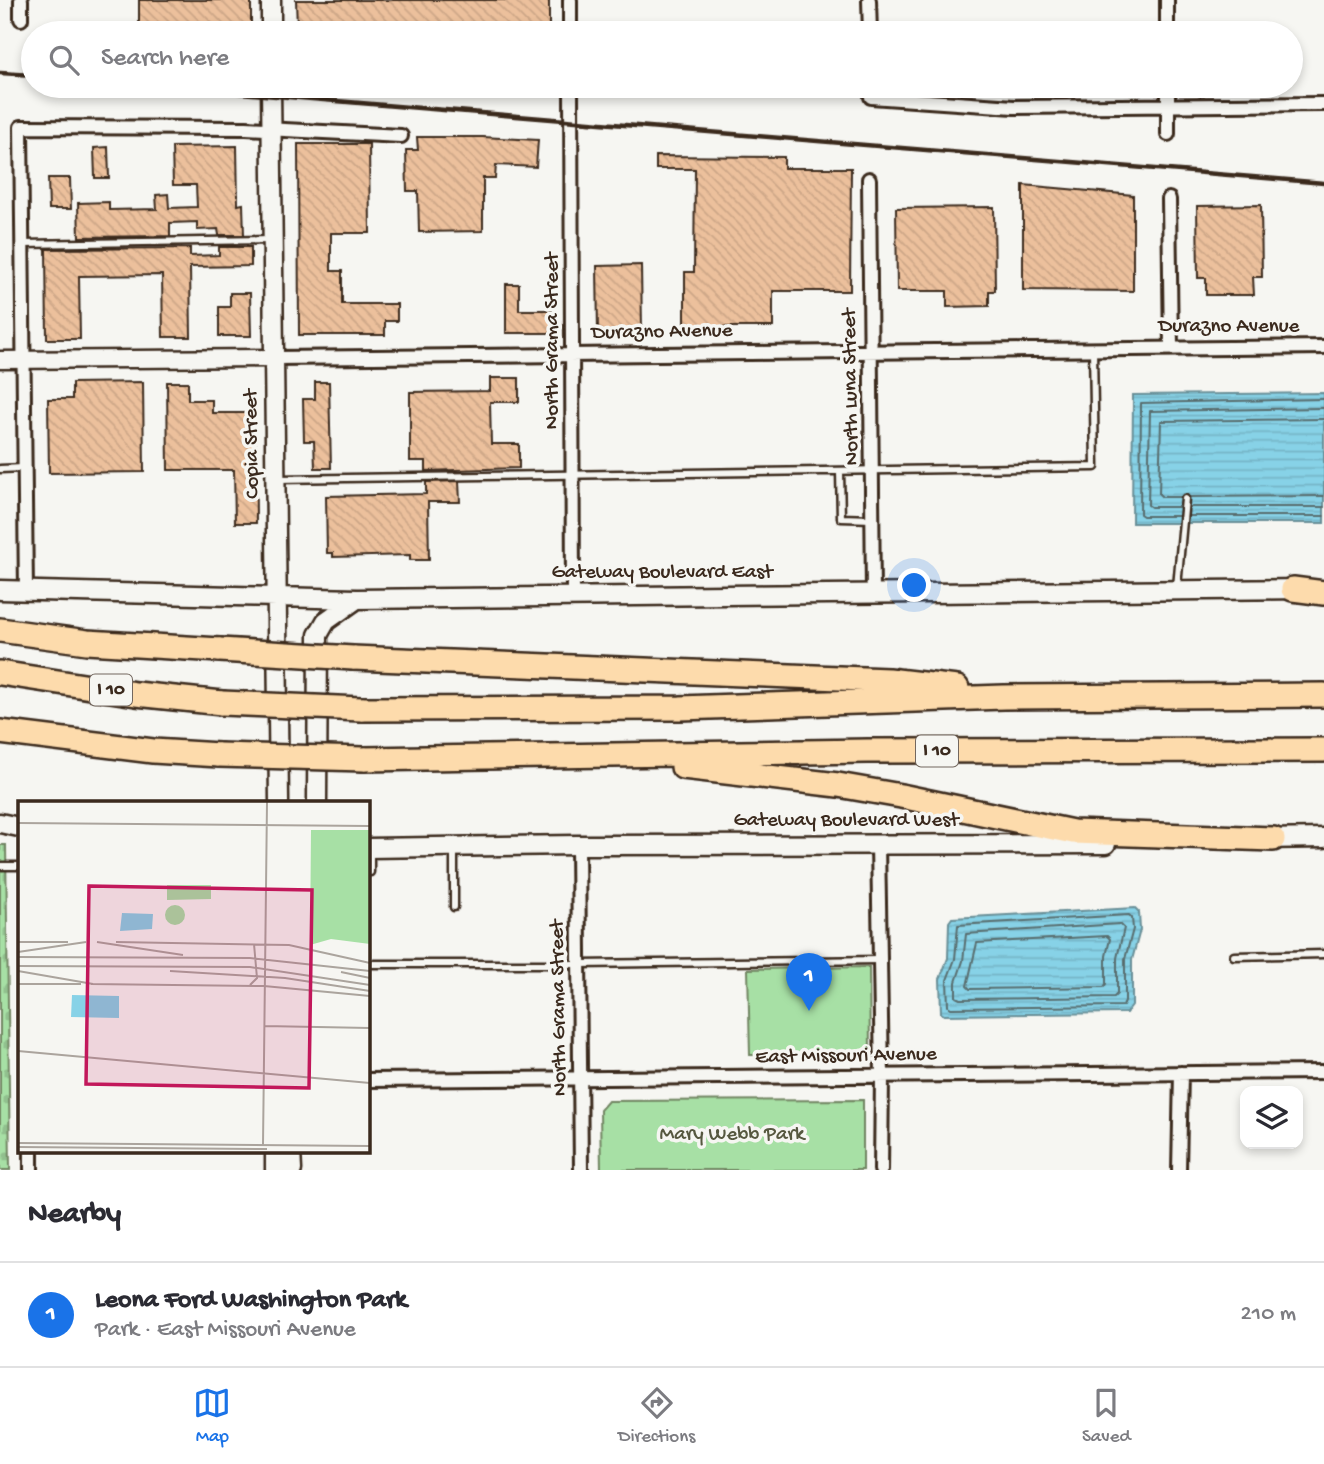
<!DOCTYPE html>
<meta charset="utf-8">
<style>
:root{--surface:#fff;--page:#f2f2f3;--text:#2b2b33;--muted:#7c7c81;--line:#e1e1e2;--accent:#1a73e8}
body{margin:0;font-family:"Gochi Hand",sans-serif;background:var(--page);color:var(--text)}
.controls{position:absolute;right:21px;bottom:21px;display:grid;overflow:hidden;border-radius:14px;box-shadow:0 4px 10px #0003}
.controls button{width:63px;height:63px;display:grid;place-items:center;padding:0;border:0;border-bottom:2px solid var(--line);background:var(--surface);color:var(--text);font:35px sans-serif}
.you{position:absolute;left:915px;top:586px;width:24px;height:24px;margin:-18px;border:5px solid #fff;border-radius:50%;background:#1a73e8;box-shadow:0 0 0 10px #1a73e833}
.badge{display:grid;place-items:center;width:46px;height:46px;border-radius:50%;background:var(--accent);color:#fff;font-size:23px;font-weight:700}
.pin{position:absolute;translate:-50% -58px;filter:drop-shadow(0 2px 4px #0008)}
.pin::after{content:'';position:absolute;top:37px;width:24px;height:21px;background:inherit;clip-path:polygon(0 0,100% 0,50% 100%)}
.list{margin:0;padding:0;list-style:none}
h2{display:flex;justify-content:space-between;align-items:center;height:91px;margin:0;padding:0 28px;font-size:30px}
h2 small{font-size:23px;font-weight:400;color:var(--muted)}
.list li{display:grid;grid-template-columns:46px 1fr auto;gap:21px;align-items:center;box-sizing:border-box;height:105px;padding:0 28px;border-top:2px solid var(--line)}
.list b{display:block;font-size:26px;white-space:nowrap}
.list p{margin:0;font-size:23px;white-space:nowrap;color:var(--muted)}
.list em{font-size:23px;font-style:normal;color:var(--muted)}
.icon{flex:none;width:38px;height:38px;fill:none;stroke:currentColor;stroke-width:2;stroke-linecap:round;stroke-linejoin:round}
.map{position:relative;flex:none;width:1324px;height:1170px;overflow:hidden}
.search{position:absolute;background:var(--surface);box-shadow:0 4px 10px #0003;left:21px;right:21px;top:21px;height:77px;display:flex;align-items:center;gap:18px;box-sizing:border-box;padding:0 24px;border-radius:38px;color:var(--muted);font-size:26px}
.sheet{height:196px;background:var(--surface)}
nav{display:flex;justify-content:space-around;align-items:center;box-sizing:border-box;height:98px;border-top:2px solid var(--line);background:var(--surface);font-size:19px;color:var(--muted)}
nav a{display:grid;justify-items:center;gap:4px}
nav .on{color:var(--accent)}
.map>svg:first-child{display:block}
.cemetery{fill:url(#cemetery-stones);stroke:#718562;stroke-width:2}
.park{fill:#a7e0a5;stroke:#718562;stroke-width:2}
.water{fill:url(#water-rules);stroke:#698f97;stroke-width:2}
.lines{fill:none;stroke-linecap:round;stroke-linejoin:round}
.shore{stroke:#596d6e;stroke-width:2}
.building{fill:url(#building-back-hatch);stroke:#3b2a1e;stroke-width:2}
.service-casing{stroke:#3b2a1e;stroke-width:11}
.minor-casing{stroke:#3b2a1e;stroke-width:18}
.tertiary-casing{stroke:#3b2a1e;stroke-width:21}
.secondary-casing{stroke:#3b2a1e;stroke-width:23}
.motorway-casing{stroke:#3b2a1e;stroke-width:28}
.service{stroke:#f6f6f2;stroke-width:6}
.minor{stroke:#f6f6f2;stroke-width:12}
.tertiary{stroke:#f6f6f2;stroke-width:16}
.secondary{stroke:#f6f6f2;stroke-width:18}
.motorway{stroke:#fddbac;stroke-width:23}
.rail{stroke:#3b2a1e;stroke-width:4.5}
.motorway-bridge-casing{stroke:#3b2a1e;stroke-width:28;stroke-linecap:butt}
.motorway-bridge{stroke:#fddbac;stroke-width:23}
.labels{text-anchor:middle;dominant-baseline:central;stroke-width:7;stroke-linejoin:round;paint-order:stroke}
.shield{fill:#f6f6f2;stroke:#73675e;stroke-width:2}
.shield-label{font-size:19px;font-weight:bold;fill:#3b2a1e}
.street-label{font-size:21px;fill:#3b2a1e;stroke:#f6f6f2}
.park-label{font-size:21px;fill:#565840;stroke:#f6f6f2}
.inset-road{fill:none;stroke:#aba49d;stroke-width:2}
.view{fill:#c2185b;fill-opacity:0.15;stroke:#c2185b;stroke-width:3.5}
.inset-edge{fill:none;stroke:#3b2a1e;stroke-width:3.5}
</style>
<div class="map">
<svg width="1324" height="1170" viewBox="0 0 1324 1170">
<defs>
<pattern id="cemetery-stones" width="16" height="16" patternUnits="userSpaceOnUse" patternTransform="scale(1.75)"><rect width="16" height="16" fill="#a7e0a5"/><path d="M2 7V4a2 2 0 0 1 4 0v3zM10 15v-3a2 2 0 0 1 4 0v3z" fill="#91c08e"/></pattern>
<pattern id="water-rules" width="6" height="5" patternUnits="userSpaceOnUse" patternTransform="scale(1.75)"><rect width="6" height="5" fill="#87d2e7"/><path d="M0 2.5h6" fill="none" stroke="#75b4c6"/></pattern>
<pattern id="building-back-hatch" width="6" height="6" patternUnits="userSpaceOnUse" patternTransform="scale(1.75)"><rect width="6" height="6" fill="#ecc09c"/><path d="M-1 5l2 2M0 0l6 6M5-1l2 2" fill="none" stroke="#cba586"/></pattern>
</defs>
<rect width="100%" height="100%" fill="#f6f6f2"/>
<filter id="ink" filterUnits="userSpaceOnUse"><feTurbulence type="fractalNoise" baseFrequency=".0143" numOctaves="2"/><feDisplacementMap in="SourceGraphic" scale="14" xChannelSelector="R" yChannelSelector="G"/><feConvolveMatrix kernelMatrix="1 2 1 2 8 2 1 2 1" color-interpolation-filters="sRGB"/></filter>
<g filter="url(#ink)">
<path class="cemetery" d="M 0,845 L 6,845 L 10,1170 L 0,1170 Z"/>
<path class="park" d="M 869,967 L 870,1053 L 750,1055 L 748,969 Z
M 863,1100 L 863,1170 L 601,1170 L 600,1110 L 608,1101 Z"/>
<path class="water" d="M 1324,393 L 1324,523 L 1132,523 L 1133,395 Z
M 1135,908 L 1139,912 L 1140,930 L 1132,960 L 1132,1005 L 1126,1013 L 944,1015 L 941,1013 L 940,979 L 948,958 L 949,922 L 952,918 Z"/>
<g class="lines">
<path class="shore" d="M 1181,497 L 1162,497 L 1159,494 L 1161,421 L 1324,419
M 1189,497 L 1324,496
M 1179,507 L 1151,507 L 1148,505 L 1150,411 L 1324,408
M 1189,507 L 1324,507
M 1179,516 L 1143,516 L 1140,514 L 1141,403 L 1324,399
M 1188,516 L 1324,516
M 1129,915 L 1132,918 L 1133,929 L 1125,959 L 1125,1002 L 1123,1006 L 951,1008 L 948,1006 L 947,980 L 955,959 L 958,925 Z
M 1120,924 L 1124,928 L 1117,958 L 1117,994 L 1114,997 L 960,999 L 956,997 L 956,982 L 963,961 L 966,934 Z
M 1107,936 L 1110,939 L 1106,956 L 1106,984 L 1104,987 L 970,989 L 967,986 L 977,943 Z"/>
</g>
<path class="building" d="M 139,0 L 251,0 L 251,33 L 139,30 Z
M 296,0 L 549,0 L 549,33 L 313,33 L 313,26 L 297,27 Z
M 417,137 L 483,137 L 538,140 L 536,167 L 496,165 L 495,178 L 483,178 L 483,231 L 419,232 L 418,191 L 407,191 L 406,150 L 418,150 Z
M 298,144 L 369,144 L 370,233 L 331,233 L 331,271 L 342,271 L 342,304 L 397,304 L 397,321 L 385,321 L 385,335 L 299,335 Z
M 237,146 L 238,205 L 243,204 L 244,235 L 219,235 L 218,229 L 197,230 L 197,222 L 170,223 L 170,236 L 79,237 L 78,203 L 109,202 L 109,210 L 157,209 L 156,195 L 168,194 L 169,208 L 197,207 L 196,185 L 173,185 L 172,147 Z
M 108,147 L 109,178 L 95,178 L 94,148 Z
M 656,156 L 784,157 L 784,168 L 851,168 L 850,291 L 773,291 L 773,327 L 685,327 L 685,272 L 694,272 L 695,169 L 656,169 Z
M 48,178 L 70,178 L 71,209 L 49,209 Z
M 1023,185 L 1133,195 L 1133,291 L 1023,290 Z
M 1261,205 L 1262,277 L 1253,277 L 1254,295 L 1206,295 L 1206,278 L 1198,278 L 1197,206 Z
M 994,207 L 995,291 L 989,291 L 989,306 L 947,307 L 947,291 L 897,291 L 896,208 Z
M 219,247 L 251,247 L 251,266 L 190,267 L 191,337 L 163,337 L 162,275 L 79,276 L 80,339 L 47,339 L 46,249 L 190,248 L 190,256 L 219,255 Z
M 641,265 L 642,331 L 598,332 L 597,266 Z
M 506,284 L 519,284 L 519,310 L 553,310 L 553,333 L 506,333 Z
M 230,293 L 250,293 L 251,336 L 219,336 L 219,307 L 230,307 Z
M 490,378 L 519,378 L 519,402 L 490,402 L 491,444 L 519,444 L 519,468 L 426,471 L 426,461 L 410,461 L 410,392 L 490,391 Z
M 143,382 L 144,472 L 49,473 L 48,399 L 72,399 L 72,383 Z
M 167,382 L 188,382 L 188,400 L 212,400 L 212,413 L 255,413 L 256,523 L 235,523 L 234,470 L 168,470 Z
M 315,382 L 329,382 L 331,468 L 315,468 L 314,441 L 304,441 L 303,399 L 315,399 Z
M 459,481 L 460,502 L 428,502 L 429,560 L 410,560 L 410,555 L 333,557 L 333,553 L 327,553 L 326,496 L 426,494 L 426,482 Z"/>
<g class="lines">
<defs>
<path id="service" d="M 23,244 L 271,240
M 0,469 L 24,468
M 840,472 L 841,518 L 873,519
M 277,479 C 549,473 822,473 1095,467 L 1093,349
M 1177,587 L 1185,499
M 454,849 L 454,907
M 0,866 L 19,866
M 368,872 L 370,872 L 370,852
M 1234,956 L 1324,954
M 368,964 L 579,964 L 879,960"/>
<path id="minor" d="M 21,0 L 21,19
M 570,0 L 570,33
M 869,0 L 870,33
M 1167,0 L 1167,33
M 571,86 L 573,597
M 871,86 L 871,97 L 1014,107 L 1324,104
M 1168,86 L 1168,134
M 869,179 L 873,594
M 1169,199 L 1171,348
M 275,358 L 1324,347
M 26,592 L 21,127 L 246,128 L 401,136
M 878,844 L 882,1076 L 881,1170
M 578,845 L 581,1170
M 368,1080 L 1324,1072
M 31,1151 L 31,1170
M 1179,1170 L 1181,1073"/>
<path id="tertiary" d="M 0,360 L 275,358"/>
<path id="secondary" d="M 271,0 L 271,33
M 271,86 L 279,802
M 0,590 L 357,599 L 1303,589
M 317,802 L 318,635 L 326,621 L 357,599
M 0,823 L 19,827
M 1260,839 L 1324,838
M 368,848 L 578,845 L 1106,844
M 275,1151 L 275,1170
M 291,1151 L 292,1170"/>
<path id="motorway" d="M 1293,589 L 1324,593
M 0,630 L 87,642 L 220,650
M 353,658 L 888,680 L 957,688
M 0,673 L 136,694 L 222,703
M 361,709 L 680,708 L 1004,697 L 1324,695
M 0,732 L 153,751 L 219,755
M 364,759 L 868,751 L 1324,750
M 683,767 L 838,785 L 901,796 L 1073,832 L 1273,839"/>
</defs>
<use href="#service" class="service-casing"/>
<use href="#minor" class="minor-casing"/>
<use href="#tertiary" class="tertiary-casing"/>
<use href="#secondary" class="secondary-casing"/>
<use href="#motorway" class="motorway-casing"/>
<use href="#service" class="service"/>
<use href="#minor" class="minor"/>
<use href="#tertiary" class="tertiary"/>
<use href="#secondary" class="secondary"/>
<use href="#motorway" class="motorway"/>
<path class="rail" d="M 0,73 L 33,75
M 155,86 L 1324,183"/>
<defs>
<path id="motorway-bridge" d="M 220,650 L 353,658
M 222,703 L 361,709
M 219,755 L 364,759"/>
</defs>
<use href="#motorway-bridge" class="motorway-bridge-casing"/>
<use href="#motorway-bridge" class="motorway-bridge"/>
</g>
</g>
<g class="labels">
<g class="shield">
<rect x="90" y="674.5" width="42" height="31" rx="5"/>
<rect x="916" y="735.5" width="42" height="31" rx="5"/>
</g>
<g class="shield-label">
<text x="111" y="690">I 10</text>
<text x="937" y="751">I 10</text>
</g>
<g class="street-label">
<text x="1229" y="327">Durazno Avenue</text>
<text transform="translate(662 333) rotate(-1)">Durazno Avenue</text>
<text transform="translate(553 341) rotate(-90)">North Grama Street</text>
<text transform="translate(852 387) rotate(-91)">North Luna Street</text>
<text transform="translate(253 444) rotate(-91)">Copia Street</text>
<text x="662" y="573">Gateway Boulevard East</text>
<text x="846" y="821">Gateway Boulevard West</text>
<text transform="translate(560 1008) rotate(-91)">North Grama Street</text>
<text transform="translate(846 1057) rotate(-1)">East Missouri Avenue</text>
</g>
<g class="park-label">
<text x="732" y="1135">Mary Webb Park</text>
</g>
</g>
<g transform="translate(18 801)">
<rect width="352" height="352" fill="#f6f6f2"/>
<path d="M 293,29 L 352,29 L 352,143 L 313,138 L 292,144 Z" fill="#a7e0a5"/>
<path d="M 149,84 L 193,84 L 193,98 L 149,99 ZM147 114a10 10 0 1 1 20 0a10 10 0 1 1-20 0Z" fill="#a7e0a5"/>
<path d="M 104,112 L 135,113 L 134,128 L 102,130 ZM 54,194 L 101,195 L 101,217 L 53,216 Z" fill="#87d2e7"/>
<path class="inset-road" d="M 0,22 L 352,25M 0,141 L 50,141M 79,141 L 165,154M 98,141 L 271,144 L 352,162M 0,151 L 68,141M 0,156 L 232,157 L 352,170M 0,165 L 232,166 L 352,184M 0,170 L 75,183M 152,170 L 267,177 L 352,190M 323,171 L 352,177M 0,183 L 63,183M 73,183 L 246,185 L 352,195M 232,184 L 239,177 L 236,143M 246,225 L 352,227M 0,250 L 352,282M 0,342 L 352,345M 245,344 L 249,1M 0,346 L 249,348"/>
<path class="view" d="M 71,85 L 294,89 L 291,287 L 68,283 Z"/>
<rect width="352" height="352" class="inset-edge"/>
</g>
</svg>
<div class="controls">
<button><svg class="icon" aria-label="layers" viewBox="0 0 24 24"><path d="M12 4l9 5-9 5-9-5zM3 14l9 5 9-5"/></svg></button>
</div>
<div class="you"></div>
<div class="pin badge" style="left:809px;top:1011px">1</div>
<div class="search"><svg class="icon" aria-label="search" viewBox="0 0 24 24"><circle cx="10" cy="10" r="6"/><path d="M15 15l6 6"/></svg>Search here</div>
</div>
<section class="sheet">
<h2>Nearby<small></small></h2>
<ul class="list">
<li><span class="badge">1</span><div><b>Leona Ford Washington Park</b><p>Park · East Missouri Avenue</p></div><em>210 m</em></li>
</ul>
</section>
<nav>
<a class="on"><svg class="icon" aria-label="map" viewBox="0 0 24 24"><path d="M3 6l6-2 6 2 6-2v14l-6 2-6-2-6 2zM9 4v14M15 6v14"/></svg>Map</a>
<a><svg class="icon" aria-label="directions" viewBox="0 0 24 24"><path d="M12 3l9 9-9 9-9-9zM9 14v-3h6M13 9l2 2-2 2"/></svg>Directions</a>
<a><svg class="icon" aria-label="saved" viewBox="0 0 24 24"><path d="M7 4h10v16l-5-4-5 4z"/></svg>Saved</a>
</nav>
